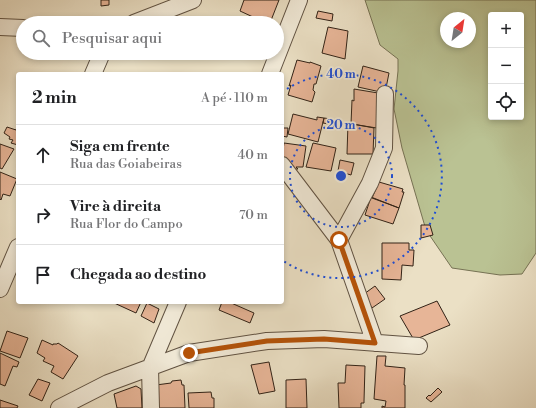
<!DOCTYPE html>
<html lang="pt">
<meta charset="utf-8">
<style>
:root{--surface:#fff;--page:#f2f2f2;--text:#202124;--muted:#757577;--line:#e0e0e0}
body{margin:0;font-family:"Libre Bodoni",serif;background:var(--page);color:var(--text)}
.controls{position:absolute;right:12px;top:12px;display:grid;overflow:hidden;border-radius:4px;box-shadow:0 2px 6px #0003}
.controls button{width:36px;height:36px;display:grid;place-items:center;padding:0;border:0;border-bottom:1px solid var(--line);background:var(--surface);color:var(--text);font:20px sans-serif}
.compass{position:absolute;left:440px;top:12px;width:36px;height:36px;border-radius:50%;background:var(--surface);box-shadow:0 2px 6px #0003;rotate:30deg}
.stop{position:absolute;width:12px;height:12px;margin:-9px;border:3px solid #b45309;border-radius:50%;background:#fff}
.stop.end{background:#b45309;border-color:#fff;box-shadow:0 1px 4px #0008}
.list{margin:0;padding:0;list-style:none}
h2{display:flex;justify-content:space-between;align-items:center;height:52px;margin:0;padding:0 16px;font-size:17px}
h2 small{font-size:13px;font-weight:400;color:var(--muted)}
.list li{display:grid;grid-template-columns:26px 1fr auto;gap:12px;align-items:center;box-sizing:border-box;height:60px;padding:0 16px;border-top:1px solid var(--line)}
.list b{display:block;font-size:15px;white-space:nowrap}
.list p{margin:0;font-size:13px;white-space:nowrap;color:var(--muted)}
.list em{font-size:13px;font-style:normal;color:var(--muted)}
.icon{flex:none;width:22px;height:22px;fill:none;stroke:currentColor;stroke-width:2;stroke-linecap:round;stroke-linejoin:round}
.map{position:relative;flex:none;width:536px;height:408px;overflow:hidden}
.search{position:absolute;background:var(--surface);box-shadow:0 2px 6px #0003;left:16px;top:16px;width:268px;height:44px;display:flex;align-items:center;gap:10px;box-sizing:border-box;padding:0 14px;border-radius:22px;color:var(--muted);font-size:15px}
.panel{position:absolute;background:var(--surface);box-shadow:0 2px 6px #0003;left:16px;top:72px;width:268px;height:232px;border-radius:4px}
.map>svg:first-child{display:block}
.green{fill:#bac293;stroke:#767254;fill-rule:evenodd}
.building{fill:#e7b597;stroke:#312216}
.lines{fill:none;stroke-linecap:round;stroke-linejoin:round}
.street-casing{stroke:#605242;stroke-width:18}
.street{stroke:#f2ebd9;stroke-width:16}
.route{stroke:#b45309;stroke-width:5}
.ring{fill:none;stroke:#1d4ed8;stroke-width:2;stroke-dasharray:2 4}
.centre{fill:#1d4ed8;stroke:#f2ebd9;stroke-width:2}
.ring-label{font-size:12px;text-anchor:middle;font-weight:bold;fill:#1d4ed8;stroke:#f2ebd9;stroke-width:3.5;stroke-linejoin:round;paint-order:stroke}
</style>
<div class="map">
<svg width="536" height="408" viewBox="0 0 536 408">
<rect width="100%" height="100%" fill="#ebe0c5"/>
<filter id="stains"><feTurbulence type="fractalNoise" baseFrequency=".005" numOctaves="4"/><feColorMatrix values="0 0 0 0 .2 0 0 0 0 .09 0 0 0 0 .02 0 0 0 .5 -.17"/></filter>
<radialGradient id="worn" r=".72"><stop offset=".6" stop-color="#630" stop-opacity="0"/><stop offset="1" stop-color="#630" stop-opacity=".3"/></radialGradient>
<path class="green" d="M 365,0 L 536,0 L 536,253 L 522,274 L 500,275 L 452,268 L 426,230 L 402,148 L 394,109 L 398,71 L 398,59 L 380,45 ZM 491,15 L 521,15 L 521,117 L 491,117 ZM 446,18 L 470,18 L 470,42 L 446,42 Z"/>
<path class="building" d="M 101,0 L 109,0 L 109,5 L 101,6 Z
M 244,0 L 279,0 L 270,23 L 266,23 L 240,11 Z
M 318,11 L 333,14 L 332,21 L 316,18 Z
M 328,27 L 348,31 L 345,59 L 322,53 Z
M 297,60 L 310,63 L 310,62 L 321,66 L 316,84 L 314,84 L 313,90 L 315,92 L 312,102 L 288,95 L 291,85 L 289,86 Z
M 363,66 L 389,73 L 385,93 L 358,87 Z
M 354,89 L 378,93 L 377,128 L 351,124 L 352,100 L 354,101 Z
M 293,114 L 317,120 L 317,117 L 324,118 L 318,142 L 288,134 Z
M 324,118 L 331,119 L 329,124 L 323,123 Z
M 348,123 L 374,128 L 373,154 L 347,154 Z
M 7,127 L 16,130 L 16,129 L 18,129 L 18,145 L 11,143 L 13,140 L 9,139 L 10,137 L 4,133 Z
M 282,128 L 288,128 L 287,137 L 282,136 Z
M 284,143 L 306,146 L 303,167 L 296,167 L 298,169 L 290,169 L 282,157 Z
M 313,143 L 336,148 L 331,171 L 306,167 Z
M 0,144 L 14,149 L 2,169 L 0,168 Z
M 340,160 L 354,163 L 351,175 L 338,171 Z
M 0,172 L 17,179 L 10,196 L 3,194 L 1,200 L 0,199 Z
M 379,182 L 403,189 L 402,192 L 404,192 L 399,208 L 372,198 Z
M 371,197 L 399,208 L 393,224 L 365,215 Z
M 421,225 L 430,225 L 433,235 L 421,238 Z
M 382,243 L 409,243 L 409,250 L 414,250 L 413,266 L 402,265 L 401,280 L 382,279 Z
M 375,286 L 385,299 L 372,308 L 364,294 Z
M 437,301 L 450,325 L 414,340 L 400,316 Z
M 112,302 L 141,302 L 136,313 Z
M 222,302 L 229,302 L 254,313 L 250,323 L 219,310 Z
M 147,303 L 159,309 L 154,323 L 141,316 Z
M 7,331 L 28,338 L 20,358 L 0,351 Z
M 42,340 L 53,345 L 53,344 L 57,344 L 58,343 L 78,356 L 63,379 L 51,372 L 54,366 L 43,361 L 45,358 L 37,353 Z
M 0,353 L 19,362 L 17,367 L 13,366 L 5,386 L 0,384 Z
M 377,356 L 386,356 L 385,366 L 405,368 L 404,385 L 405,385 L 405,408 L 382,408 L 382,406 L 385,407 L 386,401 L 374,399 Z
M 269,362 L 275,391 L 259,394 L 251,365 Z
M 346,365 L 365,366 L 364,401 L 364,403 L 361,403 L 361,408 L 339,408 L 338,383 L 345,383 Z
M 38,379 L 50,383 L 42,401 L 29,395 Z
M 306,379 L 307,408 L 286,408 L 286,380 Z
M 181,380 L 182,385 L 184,385 L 185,408 L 155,408 L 156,385 L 171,383 L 172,381 Z
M 136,386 L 141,389 L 142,408 L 117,408 L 114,394 Z
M 438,388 L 442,392 L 431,402 L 426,398 L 429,395 L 430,396 Z
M 211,392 L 212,398 L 214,398 L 214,408 L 189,408 L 188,393 Z
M 0,400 L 18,406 L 17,408 L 0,408 Z"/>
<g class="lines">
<defs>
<path id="street" d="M 134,23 L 193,0
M 0,27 L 23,28
M 93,74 L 102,53
M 270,74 L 299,0
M 282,165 L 339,240 L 375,343
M 339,240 L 370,183 L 384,148 L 385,94
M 0,289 L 18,247
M 59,408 L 108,383 L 189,353 L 267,341 L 324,339 L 419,346
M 151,408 L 150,368 L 178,302"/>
</defs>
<use href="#street" class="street-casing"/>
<use href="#street" class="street"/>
</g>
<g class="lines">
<path class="route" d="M 189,353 L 267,341 L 324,339 L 375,343 L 339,240"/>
</g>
<g class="ring">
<circle cx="341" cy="176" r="51"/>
<path d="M282 92A102 102 0 1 1 282 260"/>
</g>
<circle cx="341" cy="176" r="6" class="centre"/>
<g class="ring-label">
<text x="341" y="78">40 m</text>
<text x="341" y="129">20 m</text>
</g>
<rect width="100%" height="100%" filter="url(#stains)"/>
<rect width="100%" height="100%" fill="url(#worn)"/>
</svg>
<div class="controls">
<button>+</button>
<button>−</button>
<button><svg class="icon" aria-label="locate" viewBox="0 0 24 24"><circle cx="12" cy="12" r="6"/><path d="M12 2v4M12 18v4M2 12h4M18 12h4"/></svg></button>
</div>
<svg class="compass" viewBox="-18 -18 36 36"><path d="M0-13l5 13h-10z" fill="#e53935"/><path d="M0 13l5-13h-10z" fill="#757577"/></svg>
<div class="stop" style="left:339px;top:240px"></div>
<div class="stop end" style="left:189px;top:353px"></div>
<div class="search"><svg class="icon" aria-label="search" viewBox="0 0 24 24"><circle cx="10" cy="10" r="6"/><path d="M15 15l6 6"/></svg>Pesquisar aqui</div>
<section class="panel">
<h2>2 min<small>A pé · 110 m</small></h2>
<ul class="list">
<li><svg class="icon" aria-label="ahead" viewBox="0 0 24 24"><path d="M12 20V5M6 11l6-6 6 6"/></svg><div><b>Siga em frente</b><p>Rua das Goiabeiras</p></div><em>40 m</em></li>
<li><svg class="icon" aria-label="right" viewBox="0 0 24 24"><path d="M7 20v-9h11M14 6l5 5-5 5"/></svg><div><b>Vire à direita</b><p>Rua Flor do Campo</p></div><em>70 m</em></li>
<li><svg class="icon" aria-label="arrive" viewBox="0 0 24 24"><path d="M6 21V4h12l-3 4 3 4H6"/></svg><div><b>Chegada ao destino</b></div></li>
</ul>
</section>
</div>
